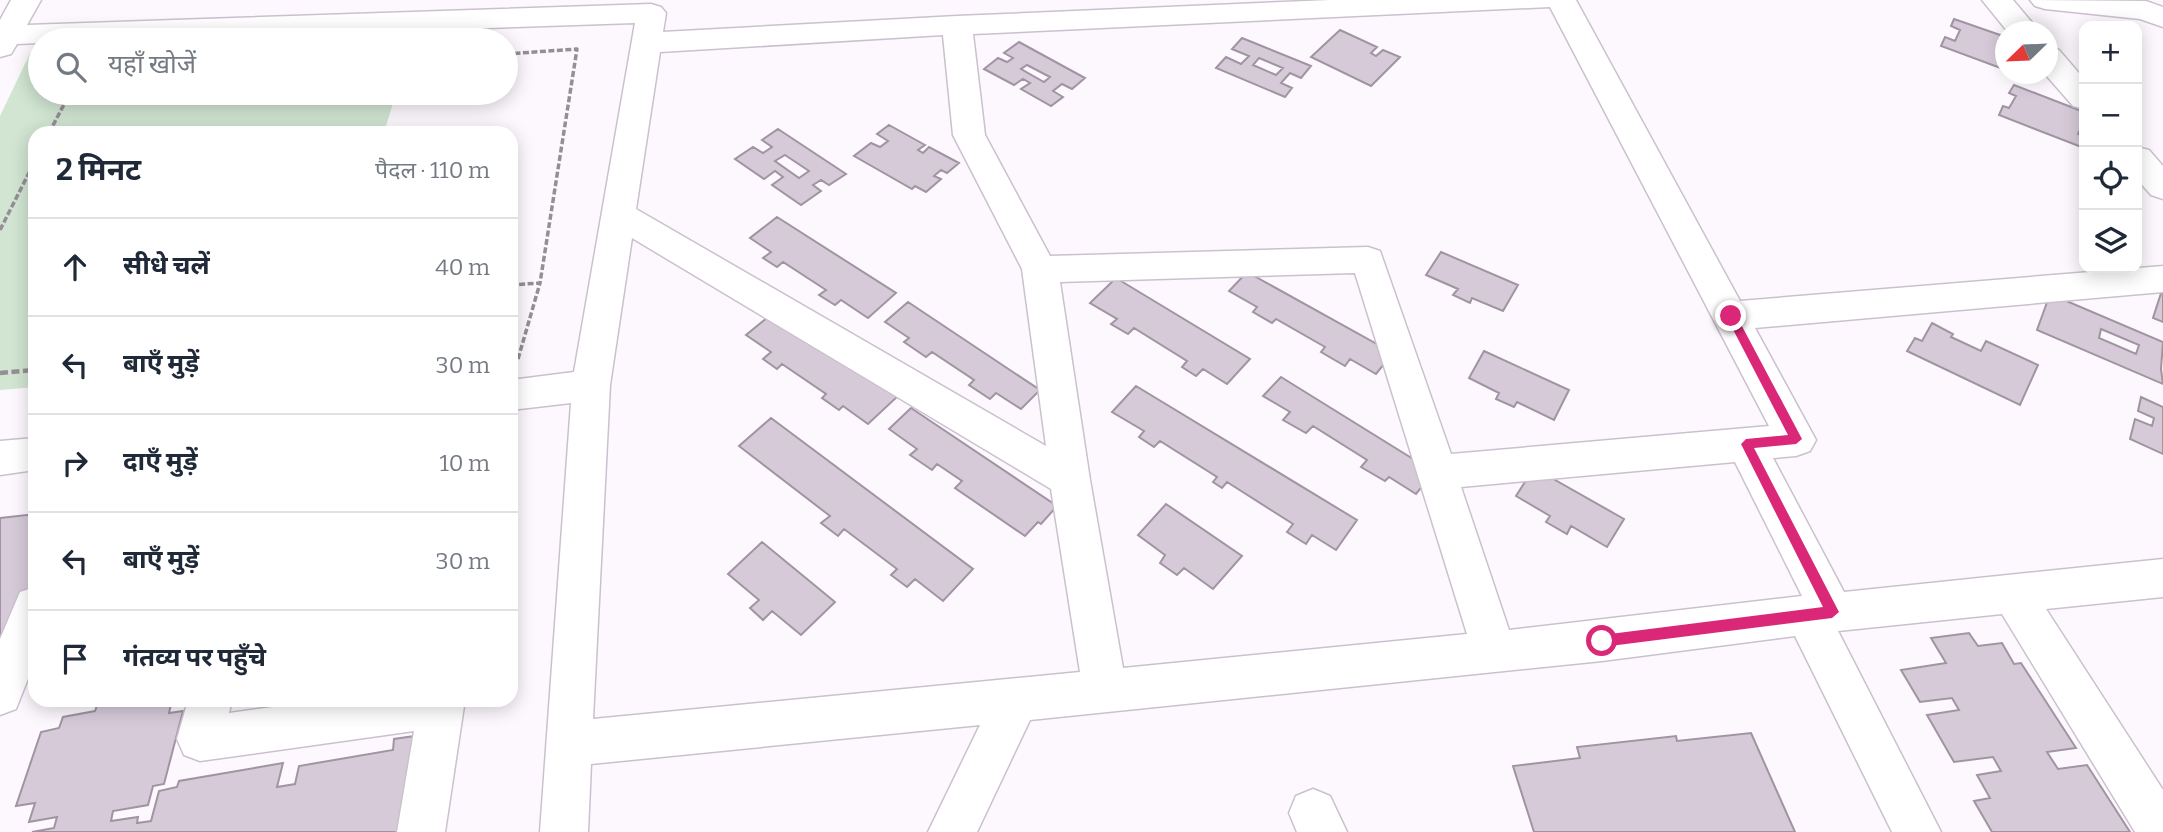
<!DOCTYPE html>
<html lang="hi">
<meta charset="utf-8">
<style>
:root{--surface:#fff;--page:#f6f6f7;--text:#1f2937;--muted:#747a83;--line:#e0e1e3}
body{margin:0;font-family:Bitter,"Noto Sans Devanagari",serif;background:var(--page);color:var(--text)}
.controls{position:absolute;right:21px;top:21px;display:grid;overflow:hidden;border-radius:14px;box-shadow:0 4px 18px #0003}
.controls button{width:63px;height:63px;display:grid;place-items:center;padding:0;border:0;border-bottom:2px solid var(--line);background:var(--surface);color:var(--text);font:35px sans-serif}
.compass{position:absolute;left:1995px;top:21px;width:63px;height:63px;border-radius:50%;background:var(--surface);box-shadow:0 4px 18px #0003;rotate:247deg}
.stop{position:absolute;width:21px;height:21px;margin:-16px;border:5px solid #db2777;border-radius:50%;background:#fff}
.stop.end{background:#db2777;border-color:#fff;box-shadow:0 2px 7px #0008}
.list{margin:0;padding:0;list-style:none}
h2{display:flex;justify-content:space-between;align-items:center;height:91px;margin:0;padding:0 28px;font-size:30px}
h2 small{font-size:23px;font-weight:400;color:var(--muted)}
.list li{display:grid;grid-template-columns:46px 1fr auto;gap:21px;align-items:center;box-sizing:border-box;height:98px;padding:0 28px;border-top:2px solid var(--line)}
.list b{display:block;font-size:26px;white-space:nowrap}
.list em{font-size:23px;font-style:normal;color:var(--muted)}
.icon{flex:none;width:38px;height:38px;fill:none;stroke:currentColor;stroke-width:2;stroke-linecap:round;stroke-linejoin:round}
.map{position:relative;flex:none;width:2163px;height:832px;overflow:hidden}
.search{position:absolute;background:var(--surface);box-shadow:0 4px 18px #0003;left:28px;top:28px;width:490px;height:77px;display:flex;align-items:center;gap:18px;box-sizing:border-box;padding:0 24px;border-radius:38px;color:var(--muted);font-size:26px}
.panel{position:absolute;background:var(--surface);box-shadow:0 4px 18px #0003;left:28px;top:126px;width:490px;height:581px;border-radius:21px}
.map>svg:first-child{display:block}
.green{fill:#d1e5d2}
.building{fill:#d6cad9;stroke:#a094a3;stroke-width:2;fill-rule:evenodd}
.lines{fill:none;stroke-linecap:round;stroke-linejoin:round}
.minor-casing{stroke:#ccc0cf;stroke-width:3}
.path-far1{stroke:#948f95;stroke-width:3.5;stroke-dasharray:6 2.5;stroke-linecap:butt}
.path{stroke:#948f95;stroke-width:4.5;stroke-dasharray:8 3.5;stroke-linecap:butt}
.minor{fill:#fff;fill-rule:evenodd}
.route{fill:#db2777}
</style>
<div class="map">
<svg width="2163" height="832" viewBox="0 0 2163 832">
<rect width="100%" height="100%" fill="#fdf8fe"/>
<path class="green" d="M 414,33 L 412,40 L 184,40 Z
M 34,45 L 40,45 L 40,93 L 396,93 L 384,133 L 35,133 L 35,387 L 0,390 L 0,116 Z"/>
<path class="building" d="M 1954,19 L 2006,37 L 2006,50 L 1999,48 L 1996,54 L 2006,57 L 2006,70 L 1941,46 L 1945,37 L 1955,41 L 1960,30 L 1951,26 Z
M 1340,30 L 1377,47 L 1371,53 L 1376,56 L 1383,50 L 1400,57 L 1371,86 L 1311,57 Z
M 1242,38 L 1311,66 L 1301,78 L 1290,73 L 1281,83 L 1292,88 L 1285,97 L 1216,68 L 1226,57 L 1241,64 L 1249,56 L 1232,49 ZM 1259,58 L 1283,68 L 1276,75 L 1253,65 Z
M 1019,42 L 1085,78 L 1072,89 L 1062,84 L 1053,91 L 1063,97 L 1051,106 L 1021,89 L 1030,83 L 1023,79 L 1014,85 L 984,69 L 998,58 L 1007,62 L 1013,58 L 1004,53 ZM 1027,65 L 1050,77 L 1044,82 L 1021,69 Z
M 2014,85 L 2084,112 L 2084,122 L 2078,134 L 2084,136 L 2084,148 L 1999,115 L 2003,106 L 2009,108 L 2016,96 L 2009,93 Z
M 889,125 L 925,145 L 918,150 L 923,153 L 929,147 L 959,163 L 947,173 L 941,170 L 934,176 L 941,179 L 926,192 L 915,186 L 912,189 L 854,156 L 871,143 L 880,147 L 888,141 L 877,134 Z
M 778,129 L 846,174 L 829,185 L 821,180 L 813,185 L 821,191 L 801,205 L 772,185 L 783,177 L 775,171 L 764,179 L 735,159 L 753,147 L 763,153 L 772,147 L 762,140 ZM 785,155 L 809,171 L 799,178 L 775,161 Z
M 777,217 L 896,293 L 868,318 L 841,300 L 835,305 L 819,295 L 826,290 L 783,262 L 777,267 L 763,258 L 771,252 L 750,238 Z
M 1441,252 L 1518,285 L 1503,311 L 1472,298 L 1470,303 L 1453,295 L 1458,289 L 1426,275 Z
M 1247,272 L 1393,353 L 1376,374 L 1350,359 L 1345,366 L 1321,352 L 1325,347 L 1276,319 L 1272,323 L 1253,312 L 1257,307 L 1229,291 Z
M 1116,278 L 1250,359 L 1227,384 L 1203,369 L 1196,376 L 1182,367 L 1187,361 L 1134,328 L 1128,334 L 1111,324 L 1117,319 L 1090,303 Z
M 2163,287 L 2163,322 L 2153,318 Z
M 2050,294 L 2163,342 L 2161,369 L 2163,384 L 2037,330 ZM 2101,329 L 2139,345 L 2136,354 L 2099,338 Z
M 908,302 L 1040,390 L 1021,409 L 996,393 L 990,399 L 969,385 L 974,380 L 932,352 L 926,357 L 904,342 L 909,338 L 885,322 Z
M 773,313 L 898,396 L 868,424 L 843,406 L 839,410 L 822,398 L 826,394 L 782,364 L 777,369 L 763,359 L 771,352 L 746,335 Z
M 1932,323 L 1953,334 L 1951,337 L 1981,351 L 1986,341 L 2038,365 L 2020,405 L 1907,351 L 1915,338 L 1922,341 Z
M 1484,351 L 1569,390 L 1554,420 L 1517,402 L 1514,407 L 1496,399 L 1499,393 L 1469,378 Z
M 1281,377 L 1434,472 L 1416,494 L 1389,477 L 1385,481 L 1361,467 L 1367,460 L 1313,426 L 1306,433 L 1283,420 L 1290,412 L 1263,396 Z
M 1136,386 L 1357,520 L 1336,550 L 1312,535 L 1306,544 L 1287,532 L 1293,524 L 1227,482 L 1222,488 L 1213,482 L 1217,477 L 1160,441 L 1154,447 L 1139,437 L 1144,431 L 1112,412 Z
M 2141,397 L 2163,407 L 2163,454 L 2130,439 L 2135,419 L 2152,426 L 2154,418 L 2138,411 Z
M 911,408 L 1057,506 L 1041,524 L 1038,522 L 1025,536 L 955,488 L 962,481 L 937,464 L 932,470 L 910,455 L 917,449 L 889,429 Z
M 771,418 L 973,569 L 943,601 L 915,579 L 907,587 L 891,575 L 897,569 L 844,529 L 838,536 L 821,523 L 830,516 L 739,446 Z
M 1534,468 L 1624,519 L 1607,547 L 1571,526 L 1567,534 L 1546,522 L 1550,516 L 1516,496 Z
M 1166,504 L 1242,556 L 1213,589 L 1184,568 L 1177,575 L 1160,563 L 1165,555 L 1138,535 Z
M 35,514 L 35,573 L 0,662 L 0,518 Z
M 762,542 L 835,602 L 801,635 L 772,611 L 763,620 L 750,608 L 759,600 L 728,574 Z
M 1969,633 L 1978,646 L 2002,643 L 2014,664 L 2021,663 L 2076,748 L 2047,752 L 2058,769 L 2087,765 L 2130,832 L 1992,832 L 1974,801 L 1990,798 L 1977,775 L 2001,771 L 1993,757 L 1954,762 L 1927,715 L 1959,710 L 1952,698 L 1920,702 L 1901,670 L 1946,663 L 1931,638 Z
M 99,700 L 153,700 L 152,703 L 172,700 L 169,713 L 183,711 L 164,784 L 153,786 L 148,805 L 113,811 L 111,821 L 138,817 L 137,823 L 151,821 L 159,791 L 177,787 L 179,781 L 283,763 L 277,787 L 295,784 L 299,766 L 393,750 L 394,739 L 422,735 L 408,832 L 32,832 L 54,828 L 57,817 L 29,822 L 35,803 L 16,806 L 41,732 L 59,728 L 63,717 L 95,711 Z
M 1751,733 L 1795,832 L 1534,832 L 1513,766 L 1580,758 L 1577,747 L 1676,736 L 1677,741 Z"/>
<g class="lines">
<defs>
<path id="minor" d="M 11,0 L 41,0 L 27,25 L 651,4 L 661,7 L 666,13 L 663,32 L 957,16 L 1330,0 L 1576,0 L 1740,301 L 2163,266 L 2163,292 L 1755,328 L 1816,440 L 1810,451 L 1796,456 L 1773,458 L 1844,592 L 2163,559 L 2163,597 L 2046,609 L 2163,790 L 2163,832 L 2135,832 L 2002,614 L 1838,631 L 1941,832 L 1892,832 L 1795,636 L 1602,661 L 1030,720 L 977,832 L 928,832 L 980,725 L 591,764 L 588,832 L 540,832 L 571,403 L 511,410 L 511,380 L 574,372 L 635,23 L 129,40 L 40,40 L 40,43 L 17,44 L 11,54 L 0,57 L 0,20 ZM 1550,7 L 1769,426 L 1451,454 L 1380,251 L 1368,247 L 1050,256 L 985,135 L 973,34 ZM 943,35 L 953,135 L 1022,269 L 1046,446 L 636,209 L 660,52 ZM 632,238 L 1051,489 L 1080,672 L 593,719 L 610,385 ZM 1355,273 L 1467,634 L 1123,668 L 1090,480 L 1060,282 ZM 1735,462 L 1802,596 L 1509,630 L 1461,487 Z
M 1982,0 L 2013,0 L 2040,32 L 2008,32 Z
M 2030,0 L 2146,1 L 2163,7 L 2163,27 L 2140,19 L 2045,9 L 2035,6 Z
M 2048,47 L 2059,50 L 2084,79 L 2084,109 L 2073,106 L 2045,74 L 2048,74 Z
M 2137,147 L 2149,150 L 2163,166 L 2163,199 L 2151,195 L 2137,179 Z
M 35,438 L 35,470 L 0,475 L 0,441 Z
M 35,587 L 35,661 L 16,709 L 0,715 L 0,639 L 20,592 Z
M 188,700 L 232,700 L 229,713 L 324,700 L 461,700 L 464,706 L 445,832 L 397,832 L 414,731 L 200,761 L 184,755 L 177,739 Z
M 1313,789 L 1330,796 L 1347,832 L 1297,832 L 1289,813 L 1296,796 Z"/>
</defs>
<use href="#minor" class="minor-casing"/>
<path class="path-far1" d="M 506,54 L 577,49 L 540,283 L 511,285
M 49,133 L 70,93
M 0,230 L 35,161
M 518,359 L 540,283"/>
<path class="path" d="M 0,373 L 35,370"/>
<use href="#minor" class="minor"/>
</g>
<path class="route" d="M 1731,312 L 1735,313 L 1802,439 L 1796,444 L 1754,448 L 1839,612 L 1832,618 L 1602,647 L 1598,645 L 1598,637 L 1602,635 L 1823,607 L 1741,444 L 1746,439 L 1788,435 L 1726,316 Z"/>
</svg>
<div class="controls">
<button>+</button>
<button>−</button>
<button><svg class="icon" aria-label="locate" viewBox="0 0 24 24"><circle cx="12" cy="12" r="6"/><path d="M12 2v4M12 18v4M2 12h4M18 12h4"/></svg></button>
<button><svg class="icon" aria-label="layers" viewBox="0 0 24 24"><path d="M12 4l9 5-9 5-9-5zM3 14l9 5 9-5"/></svg></button>
</div>
<svg class="compass" viewBox="-18 -18 36 36"><path d="M0-13l5 13h-10z" fill="#e53935"/><path d="M0 13l5-13h-10z" fill="#747a83"/></svg>
<div class="stop" style="left:1602px;top:641px"></div>
<div class="stop end" style="left:1731px;top:316px"></div>
<div class="search"><svg class="icon" aria-label="search" viewBox="0 0 24 24"><circle cx="10" cy="10" r="6"/><path d="M15 15l6 6"/></svg>यहाँ खोजें</div>
<section class="panel">
<h2>2 मिनट<small>पैदल · 110 m</small></h2>
<ul class="list">
<li><svg class="icon" aria-label="ahead" viewBox="0 0 24 24"><path d="M12 20V5M6 11l6-6 6 6"/></svg><div><b>सीधे चलें</b></div><em>40 m</em></li>
<li><svg class="icon" aria-label="left" viewBox="0 0 24 24"><path d="M17 20v-9H6M10 6l-5 5 5 5"/></svg><div><b>बाएँ मुड़ें</b></div><em>30 m</em></li>
<li><svg class="icon" aria-label="right" viewBox="0 0 24 24"><path d="M7 20v-9h11M14 6l5 5-5 5"/></svg><div><b>दाएँ मुड़ें</b></div><em>10 m</em></li>
<li><svg class="icon" aria-label="left" viewBox="0 0 24 24"><path d="M17 20v-9H6M10 6l-5 5 5 5"/></svg><div><b>बाएँ मुड़ें</b></div><em>30 m</em></li>
<li><svg class="icon" aria-label="arrive" viewBox="0 0 24 24"><path d="M6 21V4h12l-3 4 3 4H6"/></svg><div><b>गंतव्य पर पहुँचे</b></div></li>
</ul>
</section>
</div>
